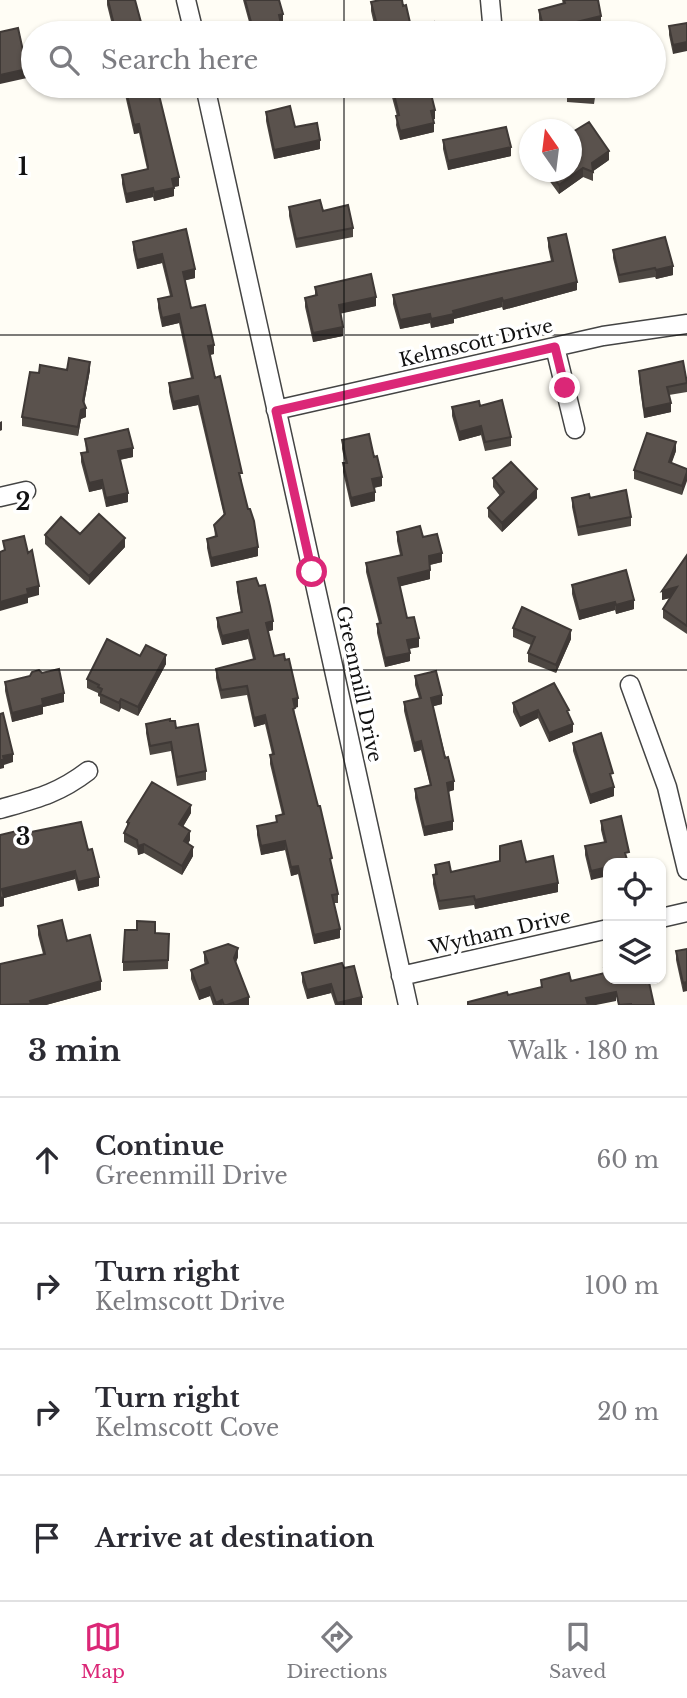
<!DOCTYPE html>
<meta charset="utf-8">
<style>
:root{--surface:#fff;--page:#f7f7f7;--text:#2b2b33;--muted:#7c7c81;--line:#e1e1e2;--accent:#db2777}
body{margin:0;font-family:"Libre Baskerville",serif;background:var(--page);color:var(--text)}
.controls{position:absolute;right:21px;bottom:21px;display:grid;overflow:hidden;border-radius:14px;box-shadow:0 2px 5px #0004}
.controls button{width:63px;height:63px;display:grid;place-items:center;padding:0;border:0;border-bottom:2px solid var(--line);background:var(--surface);color:var(--text);font:35px sans-serif}
.compass{position:absolute;left:519px;top:119px;width:63px;height:63px;border-radius:50%;background:var(--surface);box-shadow:0 2px 5px #0004;rotate:346deg}
.stop{position:absolute;width:21px;height:21px;margin:-16px;border:5px solid #db2777;border-radius:50%;background:#fff}
.stop.end{background:#db2777;border-color:#fff;box-shadow:0 2px 7px #0008}
.list{margin:0;padding:0;list-style:none}
h2{display:flex;justify-content:space-between;align-items:center;height:91px;margin:0;padding:0 28px;font-size:30px}
h2 small{font-size:23px;font-weight:400;color:var(--muted)}
.list li{display:grid;grid-template-columns:46px 1fr auto;gap:21px;align-items:center;box-sizing:border-box;height:126px;padding:0 28px;border-top:2px solid var(--line)}
.list b{display:block;font-size:26px;white-space:nowrap}
.list p{margin:0;font-size:23px;white-space:nowrap;color:var(--muted)}
.list em{font-size:23px;font-style:normal;color:var(--muted)}
.icon{flex:none;width:38px;height:38px;fill:none;stroke:currentColor;stroke-width:2;stroke-linecap:round;stroke-linejoin:round}
.map{position:relative;flex:none;width:687px;height:1005px;overflow:hidden}
.search{position:absolute;background:var(--surface);box-shadow:0 2px 5px #0004;left:21px;right:21px;top:21px;height:77px;display:flex;align-items:center;gap:18px;box-sizing:border-box;padding:0 24px;border-radius:38px;color:var(--muted);font-size:26px}
.sheet{height:595px;background:var(--surface)}
nav{display:flex;justify-content:space-around;align-items:center;box-sizing:border-box;height:98px;border-top:2px solid var(--line);background:var(--surface);font-size:19px;color:var(--muted)}
nav a{display:grid;justify-items:center;gap:4px}
nav .on{color:var(--accent)}
.map>svg:first-child{display:block}
.lines{fill:none;stroke-linecap:round;stroke-linejoin:round}
.street-casing{stroke:#444;stroke-width:21}
.street{stroke:#fff;stroke-width:18}
.wall{fill:#4d4742}
.shaded-wall{fill:#3f3936}
.building{fill:#5a524d;stroke:#3f3936;stroke-width:2}
.route{stroke:#db2777;stroke-width:9}
.grid{fill:none;stroke:#111;stroke-width:2;stroke-opacity:0.55}
.labels{text-anchor:middle;dominant-baseline:central;stroke-width:7;stroke-linejoin:round;paint-order:stroke}
.street-label{font-size:19px;fill:#111;stroke:#fff}
.grid-label{font-size:23px;text-anchor:middle;font-weight:bold;fill:#111;stroke:#fff;stroke-width:7;stroke-linejoin:round;paint-order:stroke}
</style>
<div class="map">
<svg width="687" height="1005" viewBox="0 0 687 1005">
<rect width="100%" height="100%" fill="#fffdf5"/>
<g class="lines">
<defs>
<path id="street" d="M 186,0 L 194,33
M 490,0 L 493,33
M 205,86 L 408,1005
M 555,347 L 575,429
M 276,410 L 603,336 L 687,324
M 0,497 L 26,491
M 630,685 L 667,787 L 687,870
M 0,809 C 35,799 58,794 88,771
M 661,918 L 687,912
M 401,976 L 608,929"/>
</defs>
<use href="#street" class="street-casing"/>
<use href="#street" class="street"/>
</g>
<path class="wall" d="M 107,0 L 135,0 L 142,33 L 114,33 L 107,5 Z
M 243,0 L 279,0 L 283,23 L 281,23 L 283,33 L 252,33 Z
M 562,0 L 598,0 L 601,25 L 568,33 L 542,33 L 539,19 L 539,10 L 563,4 Z
M 371,2 L 411,27 L 436,33 L 376,33 L 371,11 Z
M 687,23 L 673,54 L 669,35 L 669,26 Z
M 123,86 L 155,86 L 179,186 L 174,187 L 174,196 L 154,201 L 153,197 L 126,203 L 122,184 L 122,175 L 147,169 L 139,133 L 134,134 Z
M 389,86 L 429,86 L 435,119 L 433,119 L 434,132 L 400,140 L 396,125 L 397,116 Z
M 567,86 L 601,86 L 599,92 L 596,91 L 594,104 L 567,102 Z
M 266,112 L 295,127 L 320,149 L 274,159 L 266,121 Z
M 443,140 L 511,156 L 448,170 L 443,149 Z
M 609,160 L 593,171 L 593,181 L 583,177 L 559,194 L 543,172 L 571,172 Z
M 289,207 L 323,211 L 353,228 L 353,237 L 296,248 L 289,216 Z
M 186,229 L 195,278 L 185,280 L 191,308 L 214,354 L 210,355 L 242,482 L 241,482 L 258,556 L 211,567 L 207,548 L 207,539 L 215,537 L 214,525 L 224,516 L 198,405 L 173,410 L 169,392 L 169,383 L 191,378 L 179,323 L 162,327 L 158,308 L 158,299 L 170,296 L 162,263 L 137,269 L 133,250 L 133,242 Z
M 548,238 L 577,290 L 503,310 L 502,307 L 454,319 L 454,323 L 431,328 L 430,323 L 400,329 L 393,304 L 393,295 L 551,261 L 548,247 Z
M 613,250 L 673,275 L 656,279 L 655,277 L 619,283 L 613,258 Z
M 315,287 L 376,306 L 341,313 L 343,336 L 313,342 L 305,307 L 305,298 L 315,296 Z
M 67,370 L 90,370 L 84,404 L 86,417 L 81,419 L 78,436 L 22,426 L 22,417 L 39,373 Z
M 639,371 L 687,378 L 687,392 L 669,395 L 671,412 L 644,418 L 639,380 Z
M 480,406 L 511,437 L 511,446 L 485,451 L 481,435 L 459,441 L 452,416 L 452,407 Z
M 85,439 L 133,457 L 120,460 L 128,502 L 106,507 L 102,489 L 89,492 L 81,462 L 81,453 L 86,452 Z
M 342,440 L 374,457 L 382,486 L 374,488 L 375,501 L 351,507 L 343,472 L 343,463 L 345,463 L 342,449 Z
M 676,451 L 671,463 L 687,469 L 682,495 L 634,479 L 634,470 Z
M 493,478 L 537,498 L 502,532 L 488,517 L 488,508 L 500,496 L 493,487 Z
M 572,498 L 590,498 L 631,517 L 631,526 L 578,536 L 572,507 Z
M 397,532 L 423,537 L 442,562 L 430,565 L 430,579 L 400,586 L 407,618 L 419,647 L 409,649 L 410,661 L 385,667 L 377,633 L 377,624 L 379,623 L 366,572 L 366,563 L 400,555 L 397,541 Z
M 80,534 L 125,547 L 89,585 L 45,544 L 45,535 Z
M 687,555 L 687,634 L 663,618 L 663,609 L 670,598 L 662,600 Z
M 237,582 L 273,630 L 268,631 L 274,656 L 298,707 L 294,708 L 295,716 L 338,894 L 338,903 L 334,903 L 340,938 L 314,944 L 298,874 L 291,876 L 285,850 L 261,855 L 257,835 L 257,826 L 276,822 L 276,816 L 282,814 L 270,764 L 270,755 L 272,754 L 265,724 L 254,727 L 247,695 L 221,699 L 216,678 L 216,669 L 253,659 L 248,639 L 222,645 L 217,627 L 217,618 L 241,613 L 237,591 Z
M 572,585 L 634,609 L 616,614 L 615,610 L 579,620 L 572,594 Z
M 513,628 L 571,639 L 556,673 L 528,662 L 528,653 L 531,645 L 513,637 Z
M 140,656 L 166,664 L 138,716 L 121,708 L 119,712 L 100,703 L 100,697 L 98,696 L 98,693 L 87,688 L 87,679 Z
M 415,676 L 442,704 L 433,706 L 454,790 L 448,792 L 453,830 L 424,836 L 415,798 L 415,789 L 430,785 L 421,750 L 414,752 L 404,711 L 404,702 L 419,698 L 415,685 Z
M 5,682 L 64,702 L 43,707 L 43,714 L 12,722 L 5,691 Z
M 513,703 L 569,715 L 573,732 L 549,742 L 538,718 L 520,727 L 513,712 Z
M 170,721 L 176,728 L 206,771 L 206,780 L 177,786 L 171,751 L 150,755 L 146,733 L 146,724 Z
M 573,743 L 613,782 L 614,796 L 590,804 L 573,751 Z
M 191,813 L 183,827 L 190,840 L 188,844 L 193,856 L 182,875 L 144,853 L 138,855 L 137,849 L 124,842 L 124,833 L 127,827 L 127,822 Z
M 601,821 L 629,861 L 591,880 L 585,855 L 585,846 L 604,842 L 601,830 Z
M 21,834 L 88,850 L 99,886 L 78,891 L 75,879 L 4,898 L 4,906 L 0,907 Z
M 526,862 L 558,892 L 475,909 L 474,905 L 439,910 L 433,884 L 433,875 L 435,875 L 435,865 L 451,872 Z
M 38,926 L 67,941 L 101,990 L 46,1005 L 0,1005 L 43,954 L 38,935 Z
M 155,933 L 169,934 L 168,969 L 123,971 L 123,962 Z
M 687,949 L 683,992 L 676,960 L 676,951 Z
M 204,952 L 238,957 L 236,962 L 249,1005 L 213,1005 L 210,996 L 199,1000 L 191,979 L 191,970 L 205,965 L 204,961 Z
M 344,968 L 362,1005 L 335,1005 L 331,993 L 307,999 L 302,982 L 302,973 Z"/>
<path class="shaded-wall" d="M 283,14 L 283,23 L 279,24 L 279,15 Z
M 601,16 L 601,25 L 568,33 L 544,33 L 544,30 Z
M 142,26 L 142,33 L 116,33 Z
M 687,42 L 687,51 L 673,54 L 673,45 Z
M 27,69 L 27,78 L 0,84 L 0,75 Z
M 435,110 L 435,119 L 431,120 L 431,111 Z
M 434,123 L 434,132 L 400,140 L 400,131 Z
M 139,124 L 139,133 L 134,134 L 134,125 Z
M 320,140 L 320,149 L 274,159 L 274,150 Z
M 511,147 L 511,156 L 448,170 L 448,161 Z
M 609,151 L 609,160 L 592,172 L 592,163 Z
M 583,168 L 583,177 L 559,194 L 559,185 Z
M 179,177 L 179,186 L 172,187 L 172,179 Z
M 153,188 L 153,197 L 126,203 L 126,194 Z
M 174,188 L 174,196 L 154,201 L 154,192 Z
M 162,254 L 162,263 L 137,269 L 137,260 Z
M 673,266 L 673,275 L 656,279 L 656,270 Z
M 195,269 L 195,278 L 183,281 L 183,272 Z
M 577,282 L 577,290 L 503,310 L 503,301 Z
M 376,297 L 376,306 L 339,314 L 339,305 Z
M 502,298 L 502,307 L 454,319 L 454,323 L 431,328 L 431,319 L 453,311 Z
M 179,314 L 179,323 L 162,327 L 162,318 Z
M 430,314 L 430,323 L 400,329 L 400,320 Z
M 343,327 L 343,336 L 313,342 L 313,333 Z
M 214,345 L 214,354 L 208,355 L 208,346 Z
M 90,362 L 90,370 L 83,409 L 86,408 L 86,417 L 81,419 L 78,436 L 78,427 Z
M 198,396 L 198,405 L 173,410 L 173,402 Z
M 671,403 L 671,412 L 644,418 L 644,409 Z
M 2,421 L 2,430 L 0,431 L 0,422 Z
M 481,426 L 481,435 L 459,441 L 459,432 Z
M 676,442 L 676,451 L 669,471 L 669,462 Z
M 133,448 L 133,457 L 118,460 L 118,451 Z
M 687,472 L 687,481 L 682,495 L 682,486 Z
M 382,477 L 382,486 L 372,488 L 372,479 Z
M 102,480 L 102,489 L 89,492 L 89,483 Z
M 537,489 L 537,498 L 502,532 L 502,523 Z
M 375,492 L 375,501 L 351,507 L 351,498 Z
M 128,493 L 128,502 L 106,507 L 106,498 Z
M 125,538 L 125,547 L 89,585 L 89,576 Z
M 258,547 L 258,556 L 211,567 L 211,558 Z
M 442,553 L 442,562 L 429,565 L 429,556 Z
M 430,570 L 430,579 L 398,587 L 398,578 Z
M 39,586 L 39,595 L 28,598 L 28,603 L 0,611 L 0,602 L 27,589 Z
M 677,587 L 677,596 L 662,600 L 662,591 Z
M 634,600 L 634,609 L 616,614 L 616,605 Z
M 615,602 L 615,610 L 579,620 L 579,611 Z
M 273,621 L 273,630 L 266,632 L 266,623 Z
M 248,630 L 248,639 L 222,645 L 222,636 Z
M 571,630 L 571,639 L 556,673 L 556,665 Z
M 419,638 L 419,647 L 407,649 L 407,640 Z
M 410,653 L 410,661 L 385,667 L 385,658 Z
M 166,655 L 166,664 L 138,716 L 138,707 Z
M 64,693 L 64,702 L 43,707 L 43,714 L 12,722 L 12,713 L 42,699 Z
M 442,695 L 442,704 L 431,707 L 431,698 Z
M 298,698 L 298,707 L 293,708 L 293,699 Z
M 121,699 L 121,708 L 119,712 L 119,703 Z
M 538,710 L 538,718 L 520,727 L 520,718 Z
M 265,715 L 265,724 L 254,727 L 254,718 Z
M 573,724 L 573,732 L 549,742 L 549,733 Z
M 421,741 L 421,750 L 414,752 L 414,743 Z
M 13,754 L 13,762 L 4,765 L 4,768 L 0,769 L 0,760 L 3,756 Z
M 454,781 L 454,790 L 447,792 L 447,783 Z
M 614,787 L 614,796 L 590,804 L 590,795 Z
M 191,805 L 191,813 L 179,833 L 179,824 Z
M 453,821 L 453,830 L 424,836 L 424,827 Z
M 190,831 L 190,840 L 184,850 L 184,841 Z
M 285,841 L 285,850 L 261,855 L 261,846 Z
M 144,844 L 144,853 L 138,855 L 138,846 Z
M 193,847 L 193,856 L 182,875 L 182,866 Z
M 298,866 L 298,874 L 291,876 L 291,867 Z
M 608,867 L 608,876 L 591,880 L 591,871 Z
M 75,871 L 75,879 L 4,898 L 4,906 L 0,907 L 0,898 L 2,889 Z
M 99,877 L 99,886 L 78,891 L 78,882 Z
M 558,883 L 558,892 L 475,909 L 475,900 Z
M 340,929 L 340,938 L 314,944 L 314,935 Z
M 238,948 L 238,957 L 234,967 L 234,958 Z
M 101,981 L 101,990 L 46,1005 L 27,1005 L 30,1001 Z
M 687,982 L 687,991 L 683,992 L 683,983 Z
M 331,984 L 331,993 L 307,999 L 307,990 Z
M 210,987 L 210,996 L 199,1000 L 199,991 Z
M 616,992 L 616,1001 L 596,1005 L 586,1005 L 586,998 Z
M 249,997 L 249,1005 L 227,1005 Z
M 362,997 L 362,1005 L 337,1005 L 337,1003 Z
M 222,1000 L 222,1005 L 216,1005 L 216,1003 Z"/>
<path class="building" d="M 108,0 L 135,0 L 142,26 L 116,33 Z
M 245,0 L 279,0 L 283,14 L 279,15 L 283,33 L 254,33 Z
M 380,0 L 402,0 L 403,6 L 406,5 L 411,27 L 434,22 L 436,33 L 379,33 L 371,2 Z
M 564,0 L 598,0 L 601,16 L 544,30 L 539,10 L 565,3 Z
M 687,23 L 687,42 L 673,45 L 669,26 Z
M 18,28 L 27,69 L 0,75 L 0,32 Z
M 125,86 L 155,86 L 160,99 L 179,177 L 172,179 L 174,188 L 154,192 L 153,188 L 126,194 L 122,175 L 148,169 L 148,166 L 139,124 L 134,125 Z
M 392,86 L 429,86 L 435,110 L 431,111 L 434,123 L 400,131 L 396,116 L 399,115 Z
M 567,86 L 595,86 L 594,95 L 567,93 Z
M 290,106 L 295,127 L 317,123 L 320,140 L 274,150 L 266,112 Z
M 589,122 L 609,151 L 592,163 L 593,172 L 583,168 L 559,185 L 549,172 L 571,172 L 571,133 Z
M 506,127 L 511,147 L 448,161 L 443,140 Z
M 320,200 L 323,211 L 348,205 L 353,228 L 296,239 L 289,207 Z
M 186,229 L 195,269 L 183,272 L 191,308 L 205,305 L 214,345 L 208,346 L 215,378 L 220,376 L 242,473 L 239,473 L 248,509 L 250,509 L 254,521 L 258,547 L 211,558 L 207,539 L 217,536 L 214,525 L 225,514 L 198,396 L 173,402 L 169,383 L 193,378 L 179,314 L 162,318 L 158,299 L 172,296 L 162,254 L 137,260 L 133,242 Z
M 566,234 L 577,282 L 503,301 L 502,298 L 453,311 L 454,314 L 431,319 L 430,314 L 400,320 L 393,295 L 553,261 L 548,238 Z
M 665,237 L 673,266 L 656,270 L 655,268 L 619,275 L 613,250 Z
M 371,274 L 376,297 L 339,305 L 343,327 L 313,333 L 305,298 L 317,295 L 315,287 Z
M 69,358 L 90,362 L 83,401 L 86,408 L 81,410 L 78,427 L 22,417 L 30,372 L 39,373 L 40,365 L 67,370 Z
M 683,361 L 687,383 L 667,387 L 671,403 L 644,409 L 639,371 Z
M 502,400 L 511,437 L 485,442 L 481,426 L 459,432 L 452,407 L 479,401 L 480,406 Z
M 128,429 L 133,448 L 118,451 L 128,493 L 106,498 L 102,480 L 89,483 L 81,453 L 88,452 L 85,439 Z
M 647,433 L 676,442 L 669,462 L 687,469 L 687,472 L 682,486 L 634,470 Z
M 369,434 L 374,457 L 377,456 L 382,477 L 372,479 L 375,492 L 351,498 L 343,463 L 347,463 L 342,440 Z
M 511,462 L 537,489 L 502,523 L 488,508 L 504,492 L 493,478 Z
M 626,490 L 631,517 L 578,527 L 572,498 L 589,494 L 590,498 Z
M 99,514 L 125,538 L 89,576 L 45,535 L 61,517 L 80,534 Z
M 420,526 L 423,537 L 437,534 L 442,553 L 429,556 L 430,570 L 398,578 L 407,618 L 414,617 L 419,638 L 407,640 L 410,653 L 385,658 L 377,624 L 381,623 L 366,563 L 402,555 L 397,532 Z
M 24,536 L 28,553 L 32,550 L 39,586 L 27,589 L 28,594 L 0,602 L 0,552 L 5,550 L 3,541 Z
M 687,555 L 687,626 L 663,609 L 677,587 L 662,591 Z
M 626,570 L 634,600 L 616,605 L 615,602 L 579,611 L 572,585 Z
M 256,578 L 259,586 L 265,585 L 270,606 L 273,621 L 266,623 L 274,656 L 284,654 L 285,660 L 289,659 L 298,698 L 293,699 L 295,708 L 293,709 L 318,806 L 320,806 L 332,858 L 330,859 L 338,894 L 332,895 L 340,929 L 314,935 L 298,866 L 291,867 L 285,841 L 261,846 L 257,826 L 277,822 L 276,816 L 284,814 L 270,755 L 274,754 L 265,715 L 254,718 L 247,686 L 221,690 L 216,669 L 255,659 L 248,630 L 222,636 L 217,618 L 242,612 L 237,582 Z
M 522,607 L 571,630 L 556,665 L 528,653 L 535,637 L 513,628 Z
M 107,639 L 140,656 L 146,645 L 166,655 L 138,707 L 121,699 L 119,703 L 100,694 L 102,689 L 98,687 L 99,685 L 87,679 Z
M 59,669 L 64,693 L 42,699 L 43,705 L 12,713 L 5,682 L 30,676 L 32,672 L 39,670 L 42,673 Z
M 436,671 L 442,695 L 431,698 L 445,758 L 448,757 L 454,781 L 447,783 L 453,821 L 424,827 L 415,789 L 431,785 L 421,741 L 414,743 L 404,702 L 421,698 L 415,676 Z
M 554,683 L 569,710 L 567,711 L 573,724 L 549,733 L 538,710 L 520,718 L 513,703 Z
M 3,713 L 13,754 L 3,756 L 4,760 L 0,760 L 0,714 Z
M 170,719 L 170,721 L 175,721 L 176,728 L 198,724 L 206,771 L 177,777 L 171,742 L 150,746 L 146,724 Z
M 601,733 L 613,773 L 610,774 L 614,787 L 590,795 L 573,743 Z
M 152,782 L 191,805 L 179,824 L 190,831 L 184,841 L 193,847 L 182,866 L 144,844 L 138,846 L 137,840 L 124,833 L 129,823 L 127,822 Z
M 621,816 L 629,852 L 625,853 L 628,863 L 608,863 L 608,867 L 591,871 L 585,846 L 606,842 L 601,821 Z
M 81,822 L 88,850 L 92,849 L 99,877 L 78,882 L 75,871 L 2,889 L 4,897 L 0,898 L 0,835 L 21,830 L 21,834 Z
M 521,841 L 526,862 L 553,856 L 558,883 L 475,900 L 474,896 L 439,901 L 433,875 L 437,874 L 435,865 L 449,862 L 451,872 L 500,861 L 500,846 Z
M 62,920 L 67,941 L 90,935 L 101,981 L 30,1001 L 31,1004 L 0,1005 L 0,964 L 45,954 L 38,926 Z
M 137,921 L 155,922 L 155,933 L 169,934 L 168,960 L 123,962 L 125,930 L 137,930 Z
M 228,944 L 238,948 L 234,958 L 249,997 L 227,1005 L 224,1005 L 222,1000 L 216,1003 L 210,987 L 199,991 L 191,970 L 208,963 L 204,952 Z
M 687,949 L 687,982 L 683,983 L 676,951 Z
M 342,963 L 344,968 L 354,966 L 362,997 L 337,1003 L 331,984 L 307,990 L 302,973 Z
M 608,967 L 608,979 L 645,979 L 646,983 L 649,982 L 654,1005 L 631,1005 L 631,1004 L 619,1005 L 616,992 L 586,998 L 588,1005 L 468,1005 L 468,1002 L 507,992 L 508,995 L 542,987 L 541,980 L 569,973 L 571,981 L 605,973 L 604,968 Z"/>
<g class="lines">
<path class="route" d="M 312,572 L 276,411 L 555,347 L 565,388"/>
</g>
<path class="grid" d="M 344,0 L 344,33M 344,86 L 344,1005M 0,335 L 687,335M 0,670 L 687,670"/>
<g class="labels">
<g class="street-label">
<text transform="translate(476 343) rotate(-13)">Kelmscott Drive</text>
<text transform="translate(359 684) rotate(78)">Greenmill Drive</text>
<text transform="translate(500 932) rotate(-13)">Wytham Drive</text>
</g>
</g>
<g class="grid-label">
<text x="23" y="175">1</text>
<text x="23" y="510">2</text>
<text x="23" y="845">3</text>
</g>
</svg>
<div class="controls">
<button><svg class="icon" aria-label="locate" viewBox="0 0 24 24"><circle cx="12" cy="12" r="6"/><path d="M12 2v4M12 18v4M2 12h4M18 12h4"/></svg></button>
<button><svg class="icon" aria-label="layers" viewBox="0 0 24 24"><path d="M12 4l9 5-9 5-9-5zM3 14l9 5 9-5"/></svg></button>
</div>
<svg class="compass" viewBox="-18 -18 36 36"><path d="M0-13l5 13h-10z" fill="#e53935"/><path d="M0 13l5-13h-10z" fill="#7c7c81"/></svg>
<div class="stop" style="left:312px;top:572px"></div>
<div class="stop end" style="left:565px;top:388px"></div>
<div class="search"><svg class="icon" aria-label="search" viewBox="0 0 24 24"><circle cx="10" cy="10" r="6"/><path d="M15 15l6 6"/></svg>Search here</div>
</div>
<section class="sheet">
<h2>3 min<small>Walk · 180 m</small></h2>
<ul class="list">
<li><svg class="icon" aria-label="ahead" viewBox="0 0 24 24"><path d="M12 20V5M6 11l6-6 6 6"/></svg><div><b>Continue</b><p>Greenmill Drive</p></div><em>60 m</em></li>
<li><svg class="icon" aria-label="right" viewBox="0 0 24 24"><path d="M7 20v-9h11M14 6l5 5-5 5"/></svg><div><b>Turn right</b><p>Kelmscott Drive</p></div><em>100 m</em></li>
<li><svg class="icon" aria-label="right" viewBox="0 0 24 24"><path d="M7 20v-9h11M14 6l5 5-5 5"/></svg><div><b>Turn right</b><p>Kelmscott Cove</p></div><em>20 m</em></li>
<li><svg class="icon" aria-label="arrive" viewBox="0 0 24 24"><path d="M6 21V4h12l-3 4 3 4H6"/></svg><div><b>Arrive at destination</b></div></li>
</ul>
</section>
<nav>
<a class="on"><svg class="icon" aria-label="map" viewBox="0 0 24 24"><path d="M3 6l6-2 6 2 6-2v14l-6 2-6-2-6 2zM9 4v14M15 6v14"/></svg>Map</a>
<a><svg class="icon" aria-label="directions" viewBox="0 0 24 24"><path d="M12 3l9 9-9 9-9-9zM9 14v-3h6M13 9l2 2-2 2"/></svg>Directions</a>
<a><svg class="icon" aria-label="saved" viewBox="0 0 24 24"><path d="M7 4h10v16l-5-4-5 4z"/></svg>Saved</a>
</nav>
